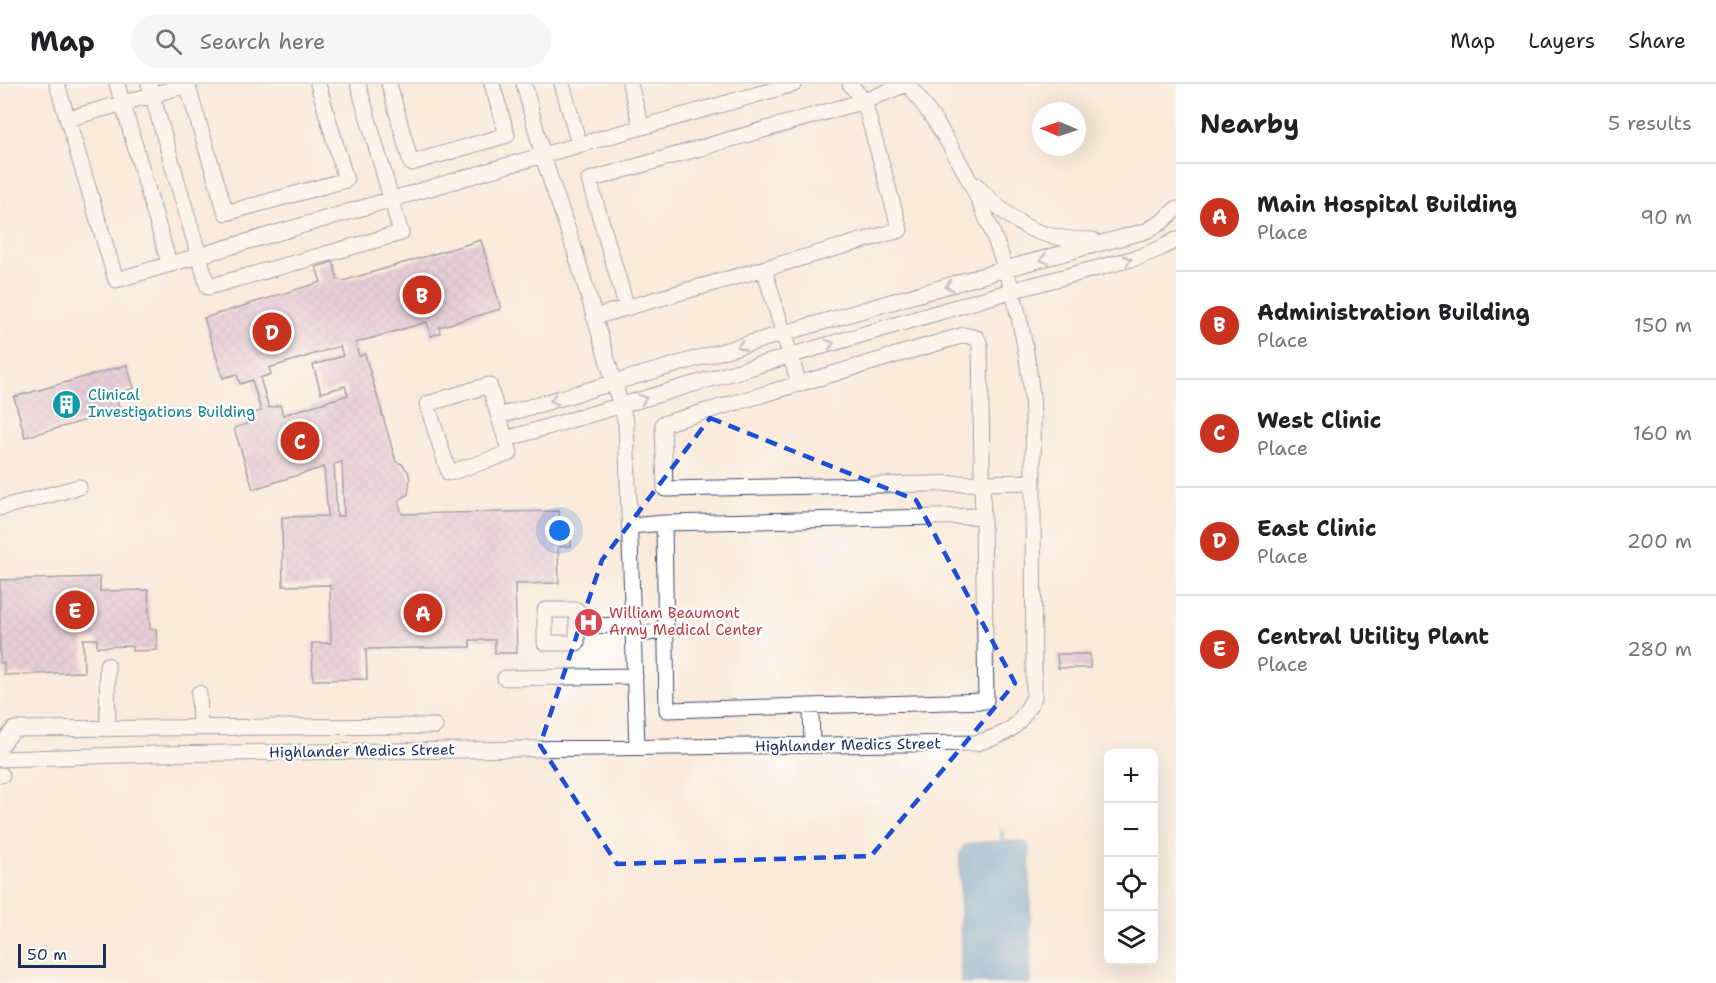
<!DOCTYPE html>
<meta charset="utf-8">
<style>
:root{--surface:#fff;--page:#f6f6f6;--text:#202124;--muted:#757577;--line:#e0e0e0;--accent:#c8321e}
body{margin:0;font-family:"Shantell Sans",sans-serif;background:var(--page);color:var(--text)}
.controls{position:absolute;right:18px;bottom:18px;display:grid;overflow:hidden;border-radius:9px;box-shadow:0 6px 24px #0002}
.controls button{width:54px;height:54px;display:grid;place-items:center;padding:0;border:0;border-bottom:2px solid var(--line);background:var(--surface);color:var(--text);font:30px sans-serif}
.compass{position:absolute;left:1032px;top:18px;width:54px;height:54px;border-radius:50%;background:var(--surface);box-shadow:0 6px 24px #0002;rotate:272deg}
.scale{position:absolute;left:18px;bottom:15px;width:88px;box-sizing:border-box;padding-left:6px;border:3px solid #1b2f5e;border-top:0;font-size:16px;line-height:21px;white-space:nowrap;color:#1b2f5e;-webkit-text-stroke:4px #fff;paint-order:stroke}
.you{position:absolute;left:560px;top:447px;width:21px;height:21px;margin:-15px;border:4px solid #fff;border-radius:50%;background:#1a73e8;box-shadow:0 0 0 9px #1a73e833}
.badge{display:grid;place-items:center;width:39px;height:39px;border-radius:50%;background:var(--accent);color:#fff;font-size:20px;font-weight:700}
.pin{position:absolute;translate:-50% -50%;border:3px solid #fff;box-shadow:0 2px 6px #0006}
.list{margin:0;padding:0;list-style:none}
h2{display:flex;justify-content:space-between;align-items:center;height:78px;margin:0;padding:0 24px;font-size:26px}
h2 small{font-size:20px;font-weight:400;color:var(--muted)}
.list li{display:grid;grid-template-columns:39px 1fr auto;gap:18px;align-items:center;box-sizing:border-box;height:108px;padding:0 24px;border-top:2px solid var(--line)}
.list b{display:block;font-size:22px;white-space:nowrap}
.list p{margin:0;font-size:20px;white-space:nowrap;color:var(--muted)}
.list em{font-size:20px;font-style:normal;color:var(--muted)}
.icon{flex:none;width:33px;height:33px;fill:none;stroke:currentColor;stroke-width:2;stroke-linecap:round;stroke-linejoin:round}
.map{position:relative;flex:none;width:1176px;height:899px;overflow:hidden}
header{display:flex;align-items:center;gap:36px;box-sizing:border-box;height:84px;padding:0 30px;background:var(--surface);border-bottom:2px solid var(--line)}
header strong{font-size:28px}
nav{display:flex;gap:33px;margin-inline-start:auto;font-size:21px}
.search{width:420px;height:54px;background:var(--page);display:flex;align-items:center;gap:15px;box-sizing:border-box;padding:0 21px;border-radius:33px;color:var(--muted);font-size:22px}
main{display:flex}
aside{flex:1;background:var(--surface)}
.map>svg:first-child{display:block}
.water{fill:#5da1d1;stroke:#3c6898;stroke-width:1.5}
.lines{fill:none;stroke-linecap:round;stroke-linejoin:round}
.stream{stroke:#5da1d1;stroke-width:4}
.building{fill:url(#building-cross-hatch);fill-rule:evenodd}
.minor-casing{stroke:#3c4b70;stroke-width:17}
.minor{stroke:#fff;stroke-width:15}
.oneway{stroke:#8d97ae}
.marked{fill:none;stroke:#1d4ed8;stroke-width:4.5;stroke-dasharray:12 8;stroke-linejoin:round}
.labels{text-anchor:middle;dominant-baseline:central;stroke-width:4.5;stroke-linejoin:round;paint-order:stroke}
.culture-label{font-size:15px;fill:#0d838f;stroke:#fff;text-anchor:start}
.health-label{font-size:15px;fill:#be3a42;stroke:#fff;text-anchor:start}
.street-label{font-size:15px;fill:#1b2f5e;stroke:#fff}
</style>
<header>
<strong>Map</strong>
<div class="search"><svg class="icon" aria-label="search" viewBox="0 0 24 24"><circle cx="10" cy="10" r="6"/><path d="M15 15l6 6"/></svg>Search here</div>
<nav><a>Map</a><a>Layers</a><a>Share</a></nav>
</header>
<main>
<div class="map">
<svg width="1176" height="899" viewBox="0 0 1176 899">
<defs>
<pattern id="building-cross-hatch" width="8" height="8" patternUnits="userSpaceOnUse" patternTransform="scale(1.5)"><rect width="8" height="8" fill="#d1add7"/><path d="M0 0l8 8M0 8l8-8" fill="none" stroke="#a98db2"/></pattern>
</defs>
<rect width="100%" height="100%" fill="#fff"/>
<filter id="ink" filterUnits="userSpaceOnUse"><feTurbulence type="fractalNoise" baseFrequency=".0167" numOctaves="2"/><feDisplacementMap in="SourceGraphic" scale="12" xChannelSelector="R" yChannelSelector="G"/><feConvolveMatrix kernelMatrix="1 2 1 2 8 2 1 2 1" color-interpolation-filters="sRGB"/></filter>
<filter id="wash" filterUnits="userSpaceOnUse"><feTurbulence type="fractalNoise" baseFrequency=".008" numOctaves="4" result="noise"/><feDisplacementMap in="SourceGraphic" scale="24" xChannelSelector="R" yChannelSelector="G"/><feGaussianBlur stdDeviation="1.35" result="paint"/><feColorMatrix in="noise" values="0 0 0 0 0 0 0 0 0 0 0 0 0 0 0 0 0 1.4 0 .05"/><feComposite in="paint" operator="in"/></filter>
<g filter="url(#wash)">
<rect width="100%" height="100%" fill="#f9ead9"/>
<path class="water" d="M 1019,757 L 1026,759 L 1029,764 L 1031,899 L 961,899 L 960,770 L 964,762 L 971,759 Z"/>
<g class="lines">
<path class="stream" d="M 1002,757 L 1002,746"/>
</g>
<g id="blocks">
<path class="building" d="M 481,156 L 501,225 L 439,243 L 440,249 L 431,252 L 427,238 L 355,259 L 359,272 L 365,270 L 396,378 L 402,380 L 408,387 L 410,395 L 408,410 L 398,417 L 402,430 L 559,427 L 560,440 L 571,440 L 571,462 L 558,463 L 559,499 L 515,500 L 517,569 L 495,569 L 495,556 L 470,556 L 470,563 L 366,565 L 367,595 L 313,596 L 312,559 L 331,559 L 330,501 L 283,502 L 282,433 L 328,432 L 324,383 L 253,405 L 234,344 L 247,340 L 244,332 L 261,327 L 252,296 L 240,300 L 237,290 L 223,294 L 204,234 L 321,198 L 316,183 L 333,178 L 338,196 L 343,197 ZM 340,262 L 343,272 L 313,281 L 321,309 L 345,302 L 348,311 L 283,331 L 280,321 L 269,324 L 260,294 L 271,290 L 269,284 ZM 342,378 L 344,432 L 337,432 L 334,380 Z
M 127,281 L 134,304 L 115,310 L 120,327 L 25,353 L 14,313 Z
M 100,493 L 100,507 L 148,506 L 150,545 L 156,545 L 157,566 L 132,567 L 132,562 L 97,563 L 97,555 L 83,555 L 84,588 L 4,591 L 4,579 L 0,579 L 0,496 Z
M 1057,570 L 1090,570 L 1090,584 L 1058,584 Z"/>
</g>
</g>
<g filter="url(#ink)">
<use href="#blocks" fill-opacity="0" stroke="#3c4b70" stroke-width="1.5"/>
<g class="lines">
<defs>
<path id="minor" d="M 57,0 L 116,196 L 543,71 L 794,0
M 117,0 L 169,179
M 149,0 L 208,203 L 401,149 L 358,0
M 187,0 L 226,129 L 346,96 L 318,0
M 389,0 L 411,79 L 507,51 L 492,0
M 524,0 L 544,76 L 575,167 L 626,339 L 637,663
M 562,0 L 579,60
M 630,0 L 641,42
M 850,0 L 864,17 L 907,0
M 67,35 L 190,0
M 976,101 C 1014,141 1037,156 1093,156
M 764,185 L 799,300
M 594,233 C 696,204 798,175 900,146 L 864,17 L 589,96 L 627,224
M 489,301 L 510,369 L 449,389 L 427,320 Z
M 499,332 L 1005,185 L 1146,147 L 1162,138 L 1176,125
M 506,355 L 1011,207 L 1139,173 L 1161,164 L 1176,156
M 0,424 L 79,403
M 664,439 L 983,432
M 631,442 L 664,439 L 667,626 L 986,617 L 980,261 L 977,254 L 964,251 L 663,340 L 665,405 L 979,399 L 983,399 L 1033,398
M 545,526 L 577,526 L 577,559 L 545,559 Z
M 577,542 L 634,541
M 634,552 L 660,547 L 663,543 L 666,543
M 107,581 L 108,645
M 505,594 L 635,592
M 199,609 L 200,644
M 811,622 L 812,661
M 0,663 L 14,645 L 435,642
M 0,675 L 154,670 L 976,659 C 1010,649 1017,646 1034,613 C 1034,547 1033,480 1033,413 C 1032,380 1035,346 1032,313 C 1021,200 978,89 908,0
M 0,691 L 2,691"/>
</defs>
<use href="#minor" class="minor-casing"/>
<use href="#minor" class="minor"/>
</g>
<defs><path id="oneway-chevron" d="M-2-3.5L2.5 0L-2 3.5" fill="none" stroke-width="1.6" stroke-linecap="round" stroke-linejoin="round" transform="scale(1.5)"/></defs>
<g class="oneway">
<use href="#oneway-chevron" transform="translate(1044 175) rotate(165)"/>
<use href="#oneway-chevron" transform="translate(1128 176) rotate(-15)"/>
<use href="#oneway-chevron" transform="translate(949 202) rotate(164)"/>
<use href="#oneway-chevron" transform="translate(830 260) rotate(-16)"/>
<use href="#oneway-chevron" transform="translate(741 262) rotate(164)"/>
<use href="#oneway-chevron" transform="translate(643 315) rotate(-16)"/>
<use href="#oneway-chevron" transform="translate(554 316) rotate(164)"/>
</g>
</g>
<path d="M0 0H1176V899H0ZM 710,334 L 916,416 L 1015,599 L 871,772 L 617,780 L 540,661 L 602,476 Z" fill="#f9ead9" fill-opacity=".55" fill-rule="evenodd"/>
<path class="marked" d="M 710,334 L 916,416 L 1015,599 L 871,772 L 617,780 L 540,661 L 602,476 Z"/>
<defs>
<symbol id="building-disc" viewBox="-11 -11 22 22"><circle r="9.5" fill="#0f9aa8" stroke="#fff"/><path d="M-4-6H4V6H1V3H-1V6H-4ZM-2.5-4.3h1.7v1.8h-1.7ZM.8-4.3h1.7v1.8H.8ZM-2.5-1h1.7V.8h-1.7ZM.8-1h1.7V.8H.8Z" fill="#fff"/></symbol>
<symbol id="hospital-disc" viewBox="-11 -11 22 22"><circle r="9.5" fill="#e0444e" stroke="#fff"/><path d="M-5-5h3v3.5h4V-5h3V5h-3V1.5h-4V5h-3Z" fill="#fff"/></symbol>
</defs>
<g fill-rule="evenodd">
<use href="#building-disc" x="50" y="304" width="33" height="33"/>
<use href="#hospital-disc" x="572" y="522" width="33" height="33"/>
</g>
<g class="labels">
<g class="culture-label">
<text x="88" y="311">Clinical<tspan x="88" dy="17">Investigations Building</tspan></text>
</g>
<g class="health-label">
<text x="609" y="529">William Beaumont<tspan x="609" dy="17">Army Medical Center</tspan></text>
</g>
<g class="street-label">
<text transform="translate(848 661) rotate(-1)">Highlander Medics Street</text>
<text transform="translate(362 667) rotate(-1)">Highlander Medics Street</text>
</g>
</g>
</svg>
<div class="controls">
<button>+</button>
<button>−</button>
<button><svg class="icon" aria-label="locate" viewBox="0 0 24 24"><circle cx="12" cy="12" r="6"/><path d="M12 2v4M12 18v4M2 12h4M18 12h4"/></svg></button>
<button><svg class="icon" aria-label="layers" viewBox="0 0 24 24"><path d="M12 4l9 5-9 5-9-5zM3 14l9 5 9-5"/></svg></button>
</div>
<svg class="compass" viewBox="-18 -18 36 36"><path d="M0-13l5 13h-10z" fill="#e53935"/><path d="M0 13l5-13h-10z" fill="#757577"/></svg>
<div class="scale">50 m</div>
<div class="you"></div>
<div class="pin badge" style="left:423px;top:529px">A</div>
<div class="pin badge" style="left:422px;top:211px">B</div>
<div class="pin badge" style="left:300px;top:357px">C</div>
<div class="pin badge" style="left:272px;top:248px">D</div>
<div class="pin badge" style="left:75px;top:526px">E</div>
</div>
<aside>
<h2>Nearby<small>5 results</small></h2>
<ul class="list">
<li><span class="badge">A</span><div><b>Main Hospital Building</b><p>Place</p></div><em>90 m</em></li>
<li><span class="badge">B</span><div><b>Administration Building</b><p>Place</p></div><em>150 m</em></li>
<li><span class="badge">C</span><div><b>West Clinic</b><p>Place</p></div><em>160 m</em></li>
<li><span class="badge">D</span><div><b>East Clinic</b><p>Place</p></div><em>200 m</em></li>
<li><span class="badge">E</span><div><b>Central Utility Plant</b><p>Place</p></div><em>280 m</em></li>
</ul>
</aside>
</main>
